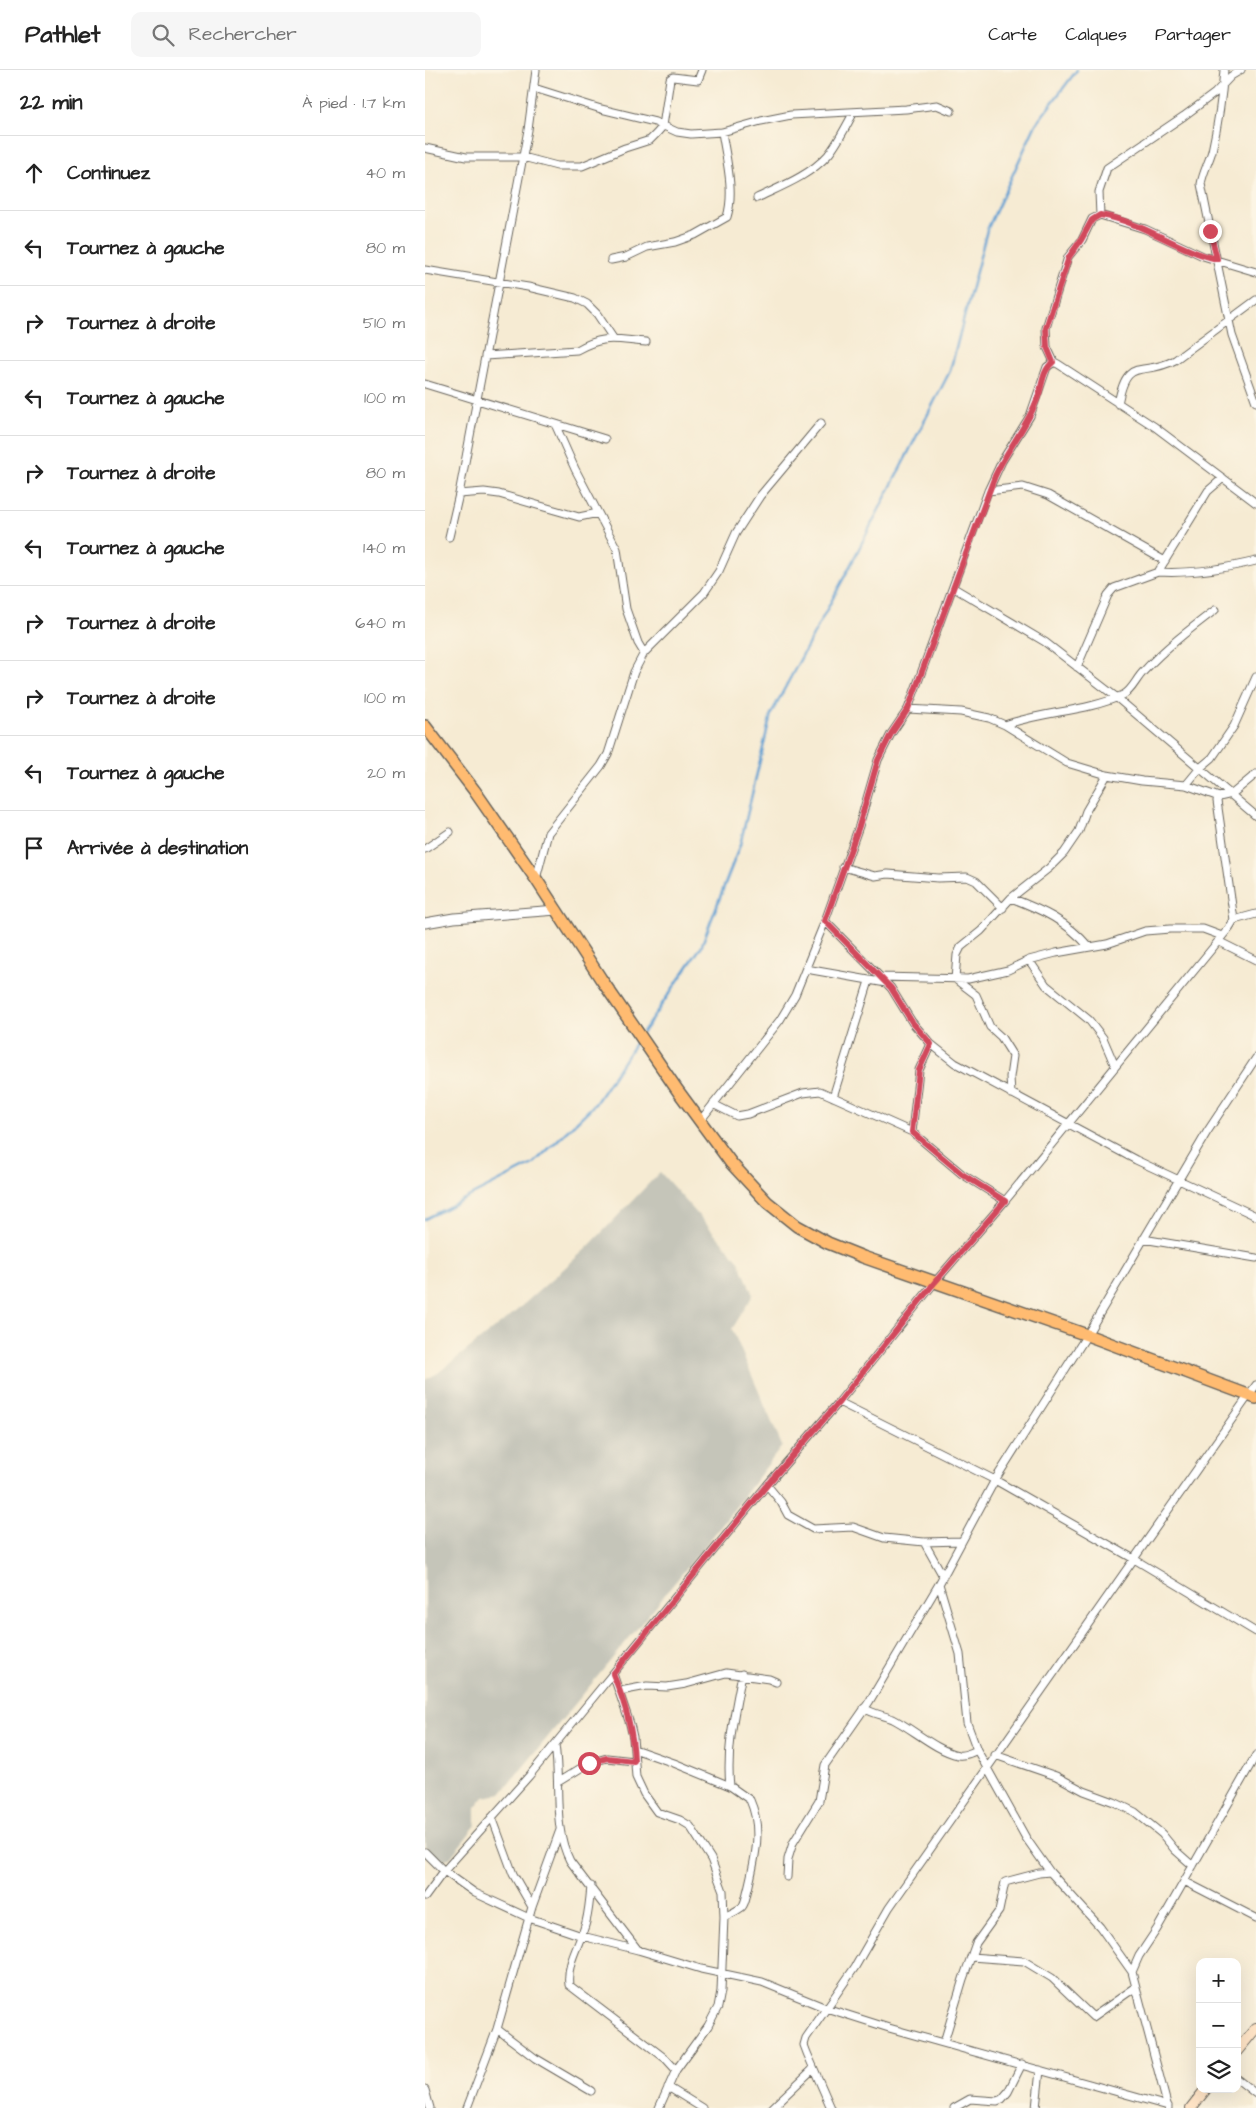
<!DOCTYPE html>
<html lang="fr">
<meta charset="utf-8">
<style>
:root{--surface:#fff;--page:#f6f6f6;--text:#222;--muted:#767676;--line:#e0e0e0}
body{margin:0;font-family:"Architects Daughter",sans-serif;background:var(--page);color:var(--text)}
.controls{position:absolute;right:15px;bottom:15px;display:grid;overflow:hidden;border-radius:10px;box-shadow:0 5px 20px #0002}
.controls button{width:45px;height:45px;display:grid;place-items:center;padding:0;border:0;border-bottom:1px solid var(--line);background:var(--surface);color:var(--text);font:25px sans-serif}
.stop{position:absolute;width:15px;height:15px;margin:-11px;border:4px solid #d1495b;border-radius:50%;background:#fff}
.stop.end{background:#d1495b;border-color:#fff;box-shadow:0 1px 5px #0008}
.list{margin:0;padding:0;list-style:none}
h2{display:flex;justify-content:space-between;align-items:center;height:65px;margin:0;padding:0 20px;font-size:21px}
h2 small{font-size:16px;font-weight:400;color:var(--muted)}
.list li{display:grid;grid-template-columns:32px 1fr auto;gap:15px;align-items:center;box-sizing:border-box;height:75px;padding:0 20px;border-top:1px solid var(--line)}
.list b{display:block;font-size:19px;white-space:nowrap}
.list em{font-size:16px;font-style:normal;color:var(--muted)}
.icon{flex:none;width:28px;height:28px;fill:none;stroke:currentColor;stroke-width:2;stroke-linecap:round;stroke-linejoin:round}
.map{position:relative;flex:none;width:831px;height:2038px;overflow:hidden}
header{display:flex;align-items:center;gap:30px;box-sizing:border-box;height:70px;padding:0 25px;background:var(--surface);border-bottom:1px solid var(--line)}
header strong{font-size:24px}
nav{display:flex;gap:28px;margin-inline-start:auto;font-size:18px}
.search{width:350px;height:45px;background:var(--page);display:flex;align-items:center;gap:12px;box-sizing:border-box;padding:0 18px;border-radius:10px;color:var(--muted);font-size:19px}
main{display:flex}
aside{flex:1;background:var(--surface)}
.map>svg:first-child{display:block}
.industrial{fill:#c5c5b9}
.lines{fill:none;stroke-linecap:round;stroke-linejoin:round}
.stream{stroke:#609fd2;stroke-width:2.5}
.minor-casing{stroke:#68645c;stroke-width:9}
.tertiary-casing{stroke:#68645c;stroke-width:11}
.secondary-casing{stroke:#68645c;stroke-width:12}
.primary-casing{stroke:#68645c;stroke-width:14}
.minor{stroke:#fff;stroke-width:7}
.tertiary{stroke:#fff;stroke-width:9}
.secondary{stroke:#ffe4c6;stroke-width:10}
.primary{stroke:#ffbb71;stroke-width:11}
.route{stroke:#d1495b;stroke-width:6}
</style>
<header>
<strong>Pathlet</strong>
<div class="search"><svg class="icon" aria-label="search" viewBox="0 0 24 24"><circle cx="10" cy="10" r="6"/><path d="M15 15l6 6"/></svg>Rechercher</div>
<nav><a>Carte</a><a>Calques</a><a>Partager</a></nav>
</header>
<main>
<aside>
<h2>22 min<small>À pied · 1.7 km</small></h2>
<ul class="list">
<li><svg class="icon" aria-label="ahead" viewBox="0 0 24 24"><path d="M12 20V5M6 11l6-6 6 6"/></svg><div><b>Continuez</b></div><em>40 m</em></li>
<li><svg class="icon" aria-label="left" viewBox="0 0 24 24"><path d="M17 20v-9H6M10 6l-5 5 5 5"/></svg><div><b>Tournez à gauche</b></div><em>80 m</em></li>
<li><svg class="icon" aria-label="right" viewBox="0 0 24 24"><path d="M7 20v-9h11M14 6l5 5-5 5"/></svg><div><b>Tournez à droite</b></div><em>510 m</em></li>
<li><svg class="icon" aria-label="left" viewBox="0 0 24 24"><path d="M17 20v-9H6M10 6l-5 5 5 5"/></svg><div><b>Tournez à gauche</b></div><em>100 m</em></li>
<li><svg class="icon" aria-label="right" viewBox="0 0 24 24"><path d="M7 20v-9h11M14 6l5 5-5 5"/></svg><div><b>Tournez à droite</b></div><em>80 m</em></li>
<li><svg class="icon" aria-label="left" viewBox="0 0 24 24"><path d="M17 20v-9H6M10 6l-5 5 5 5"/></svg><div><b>Tournez à gauche</b></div><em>140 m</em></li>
<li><svg class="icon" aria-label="right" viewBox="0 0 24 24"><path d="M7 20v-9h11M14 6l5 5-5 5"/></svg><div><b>Tournez à droite</b></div><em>640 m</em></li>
<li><svg class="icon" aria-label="right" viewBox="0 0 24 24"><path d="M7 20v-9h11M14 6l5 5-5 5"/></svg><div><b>Tournez à droite</b></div><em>100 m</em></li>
<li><svg class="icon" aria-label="left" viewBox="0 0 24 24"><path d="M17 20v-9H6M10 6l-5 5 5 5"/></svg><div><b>Tournez à gauche</b></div><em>20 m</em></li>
<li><svg class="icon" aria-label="arrive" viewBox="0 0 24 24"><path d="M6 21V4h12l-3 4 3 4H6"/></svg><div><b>Arrivée à destination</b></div></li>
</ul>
</aside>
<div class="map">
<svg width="831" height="2038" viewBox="0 0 831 2038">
<rect width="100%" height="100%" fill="#fcf5e5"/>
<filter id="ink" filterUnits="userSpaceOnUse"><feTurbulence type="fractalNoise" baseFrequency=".02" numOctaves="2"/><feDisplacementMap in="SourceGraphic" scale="10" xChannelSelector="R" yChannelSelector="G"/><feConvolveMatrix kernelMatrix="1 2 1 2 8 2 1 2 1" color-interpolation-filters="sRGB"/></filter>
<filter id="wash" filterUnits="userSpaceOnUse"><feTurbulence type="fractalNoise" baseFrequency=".0096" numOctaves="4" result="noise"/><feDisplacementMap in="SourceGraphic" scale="20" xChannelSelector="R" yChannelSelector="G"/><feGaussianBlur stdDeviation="1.12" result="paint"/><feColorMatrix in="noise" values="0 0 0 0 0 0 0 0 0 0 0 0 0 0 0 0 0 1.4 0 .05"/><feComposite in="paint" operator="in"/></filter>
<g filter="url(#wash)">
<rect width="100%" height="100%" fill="#f6ebd3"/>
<path class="industrial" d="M 235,1102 L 314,1191 L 328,1225 L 307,1259 L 357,1376 L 297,1455 L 76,1724 L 59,1727 L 51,1737 L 51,1755 L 25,1788 L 16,1790 L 0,1776 L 0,1310 L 13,1303 L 89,1243 L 162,1178 Z"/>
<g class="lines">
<path class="stream" d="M 218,962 L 276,877 L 315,775 L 346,644 L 423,500 L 525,301 L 562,160 L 611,54 L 652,0
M 0,1149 L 108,1094 L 170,1034 L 213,969"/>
</g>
</g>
<g filter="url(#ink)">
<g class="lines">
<defs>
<path id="minor" d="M 799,0 C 797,27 793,54 787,81 C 784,92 778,102 776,114 L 807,265 L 831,332
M 109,18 L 176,39 L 230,52 L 252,62 L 266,64 L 297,62 L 336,51 L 366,45 L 481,39 L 512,35 L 526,41
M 0,78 L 41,87 L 98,87 L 132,96 L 157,96 L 200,78 L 225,70 L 231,64 L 238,56 L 245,9 L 248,7 L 273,10 L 277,0
M 332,128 C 357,116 384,106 403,85 C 413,73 421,56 429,42
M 675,145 L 674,122 L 682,98 L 759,46 L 790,23 L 806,6 L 816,0
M 186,190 L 201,187 L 222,177 L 250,172 L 270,165 L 302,147 C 310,121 301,88 297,62
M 0,200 L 103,217 L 150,228 L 162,234 L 172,244 L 188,268
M 60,286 L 152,280 C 179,264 192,270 221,272
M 629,292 L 622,277 L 621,258 L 643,187 L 657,170 L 667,149 L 675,145 L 720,159 L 778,186 L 831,202
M 0,314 L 180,369
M 693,334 C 702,284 717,308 750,290 L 831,230
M 130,354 L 150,399 L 192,479 L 201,539 L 213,573 L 219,583
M 563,421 L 598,417 L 623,425 L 740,491
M 34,424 L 59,422 L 74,424 L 154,447 L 173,443
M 24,467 L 34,424 L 103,60 L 111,0
M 733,502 C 767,504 798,499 831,491
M 529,518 L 620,572 L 691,627 L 831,746
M 652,597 L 683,525 L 689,518 L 733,502 L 783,421 L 798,408
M 483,639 L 536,642 L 564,648 L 580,655 L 642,693 L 682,705 L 717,711 L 761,715 L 794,727
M 580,655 C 619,641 661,642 698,625 C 707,621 711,609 718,602 C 739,579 765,559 790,540
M 761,715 L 775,698 L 787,688 L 809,656 L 831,607
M 0,779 L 25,762
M 418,797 L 450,806 L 463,804 L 513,808 L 542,807 L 551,811 L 578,838
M 111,809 L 123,763 L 176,696 L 183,684 L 209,602 L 219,583 L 279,523 L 294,501 L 311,463 L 335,426 L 396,353
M 586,828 C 617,840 642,851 664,877
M 809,850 L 831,844
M 400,851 L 466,918 L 487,952 L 506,974 L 530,993 L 711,1090 L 831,1146
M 793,871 L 831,890
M 604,890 L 621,915 L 664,950 L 678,968 L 690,996
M 381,899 L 461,913
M 455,907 L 543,909 L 583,900 L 604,890 L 631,883 L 682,874 L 720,861 L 745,859 L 778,859 L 797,866
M 586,1024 L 585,1007 L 588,986 L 576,967 L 565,957 L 551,925 L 530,909 L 532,885 L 536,877 L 556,861 L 586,828 L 624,798 L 639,783 L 654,761 L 661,741 L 682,705
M 408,1027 L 444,911
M 288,1034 L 312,1046 L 323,1044 L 378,1023 L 395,1021 L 487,1062 L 537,1104 L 580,1131
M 275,1051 L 355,950 L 370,925 L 400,851 L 434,756 L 453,690 L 466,664 L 483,639 L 563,421 L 577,391 L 605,346 L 622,297 L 629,292 L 633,294 L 730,357 L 831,433
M 487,1062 L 494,1000 L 506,974
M 718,1169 L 831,1188
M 414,1332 L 570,1410 L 709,1489 L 831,1562
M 342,1415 L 356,1432 L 363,1445 L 388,1459 L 428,1457 L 459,1468 L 499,1472 L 536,1471
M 499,1472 L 518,1506
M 514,1514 L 535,1584 L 542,1653 L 552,1680 L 601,1768 L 625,1802 L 675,1857 L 707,1902 L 743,2038
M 188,1604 L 205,1654 L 208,1667 L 211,1707 L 219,1724 L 232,1742 L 255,1750 L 265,1756 L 286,1789 L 298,1821 L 299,1847 L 296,1921 L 293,1937 L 283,1956 L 251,2000 L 234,2038
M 195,1621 L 222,1616 L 242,1617 L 261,1614 L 301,1603 L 344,1609 L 351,1612
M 439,1638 C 448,1644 458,1645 468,1649 C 488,1659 512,1681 533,1685 C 540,1686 546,1683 552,1680
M 130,1675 C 136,1713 127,1756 145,1791 L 213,1880
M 209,1679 L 249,1693 L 305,1716 L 325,1730 C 338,1759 330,1789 323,1819 C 321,1825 321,1832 317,1837 C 312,1841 305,1844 299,1847
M 570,1685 L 631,1706 L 659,1721 L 689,1732 L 710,1742 L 737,1764 L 750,1780 L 768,1796
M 133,1712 L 164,1693 L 182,1688 L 209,1691
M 305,1716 C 301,1680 310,1640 317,1604
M 67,1747 L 88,1804 L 107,1837
M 0,1782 L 19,1801 L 104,1706 L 342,1415 L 414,1332 L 510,1212 L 580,1131 L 804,858 L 809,850 L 792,731 L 794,727 L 807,724 L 831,704
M 362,1807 L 363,1789 L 368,1773 L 394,1731 L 400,1695 L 444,1632 L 514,1514 L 570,1410 L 662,1265 L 782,1062 L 831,988
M 759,1811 L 831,1848
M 166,1816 C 165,1828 164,1840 161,1852 C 156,1873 141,1892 144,1915 L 241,1989 L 251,2000
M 0,1827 L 19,1801 L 50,1823 L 104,1848 L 157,1866 L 213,1880 L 276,1899 L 337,1912 L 401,1938 L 464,1958 L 743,2036
M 546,1887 L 599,1891 L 627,1908 L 668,1947 L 711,1917
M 707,1902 L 714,1886 L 732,1859 L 831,1685
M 72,1959 L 110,1988 L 166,2021
M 519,1972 L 538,1909 L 551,1873 L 574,1841 L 580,1812 L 614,1803 L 625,1802
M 812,2009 L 831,2024
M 243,2017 L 277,2038
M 0,2020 L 5,2038
M 42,2038 L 72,1959 L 107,1837 L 135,1760
M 347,2038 L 388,1999
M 406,2038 L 382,1983 L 379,1975 L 381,1968 L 430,1897 L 464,1838 L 831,1315
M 529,2038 L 545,2029 L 572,2031 L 577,2029 L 583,2022 L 597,1994
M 611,2038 L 615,2000"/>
<path id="tertiary" d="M 0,853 L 29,848 L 132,840"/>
<path id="secondary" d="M 812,1981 L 831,1958
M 766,2038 L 781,2019"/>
<path id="primary" d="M 0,656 L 49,720 L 111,809 L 176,909 L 253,1021 L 306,1093 L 342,1132 L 372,1156 L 403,1173 L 438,1187 L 662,1265 L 831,1328"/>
</defs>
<use href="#minor" class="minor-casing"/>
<use href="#tertiary" class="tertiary-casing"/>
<use href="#secondary" class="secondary-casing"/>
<use href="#primary" class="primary-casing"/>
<use href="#minor" class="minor"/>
<use href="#tertiary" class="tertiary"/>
<use href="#secondary" class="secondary"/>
<use href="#primary" class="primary"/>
</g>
</g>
<g class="lines" filter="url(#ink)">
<path class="route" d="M 164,1693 L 182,1688 L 209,1691 C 208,1661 200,1632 188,1604 L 342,1415 L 414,1332 L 510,1212 L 580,1131 L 537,1104 L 487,1062 L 494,1000 L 506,974 L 487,952 L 466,918 L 400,851 L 434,756 L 453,690 L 466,664 L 483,639 L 570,406 C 582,379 603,356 613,327 C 618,314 617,301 628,292 L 622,277 L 621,258 L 644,187 L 656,170 L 667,150 L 675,145 C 717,151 751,180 792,189 L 785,161"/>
</g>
</svg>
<div class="controls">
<button>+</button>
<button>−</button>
<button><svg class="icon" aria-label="layers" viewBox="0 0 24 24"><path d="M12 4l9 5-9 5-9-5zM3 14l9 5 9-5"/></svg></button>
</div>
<div class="stop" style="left:164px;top:1693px"></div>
<div class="stop end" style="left:785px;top:161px"></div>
</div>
</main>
